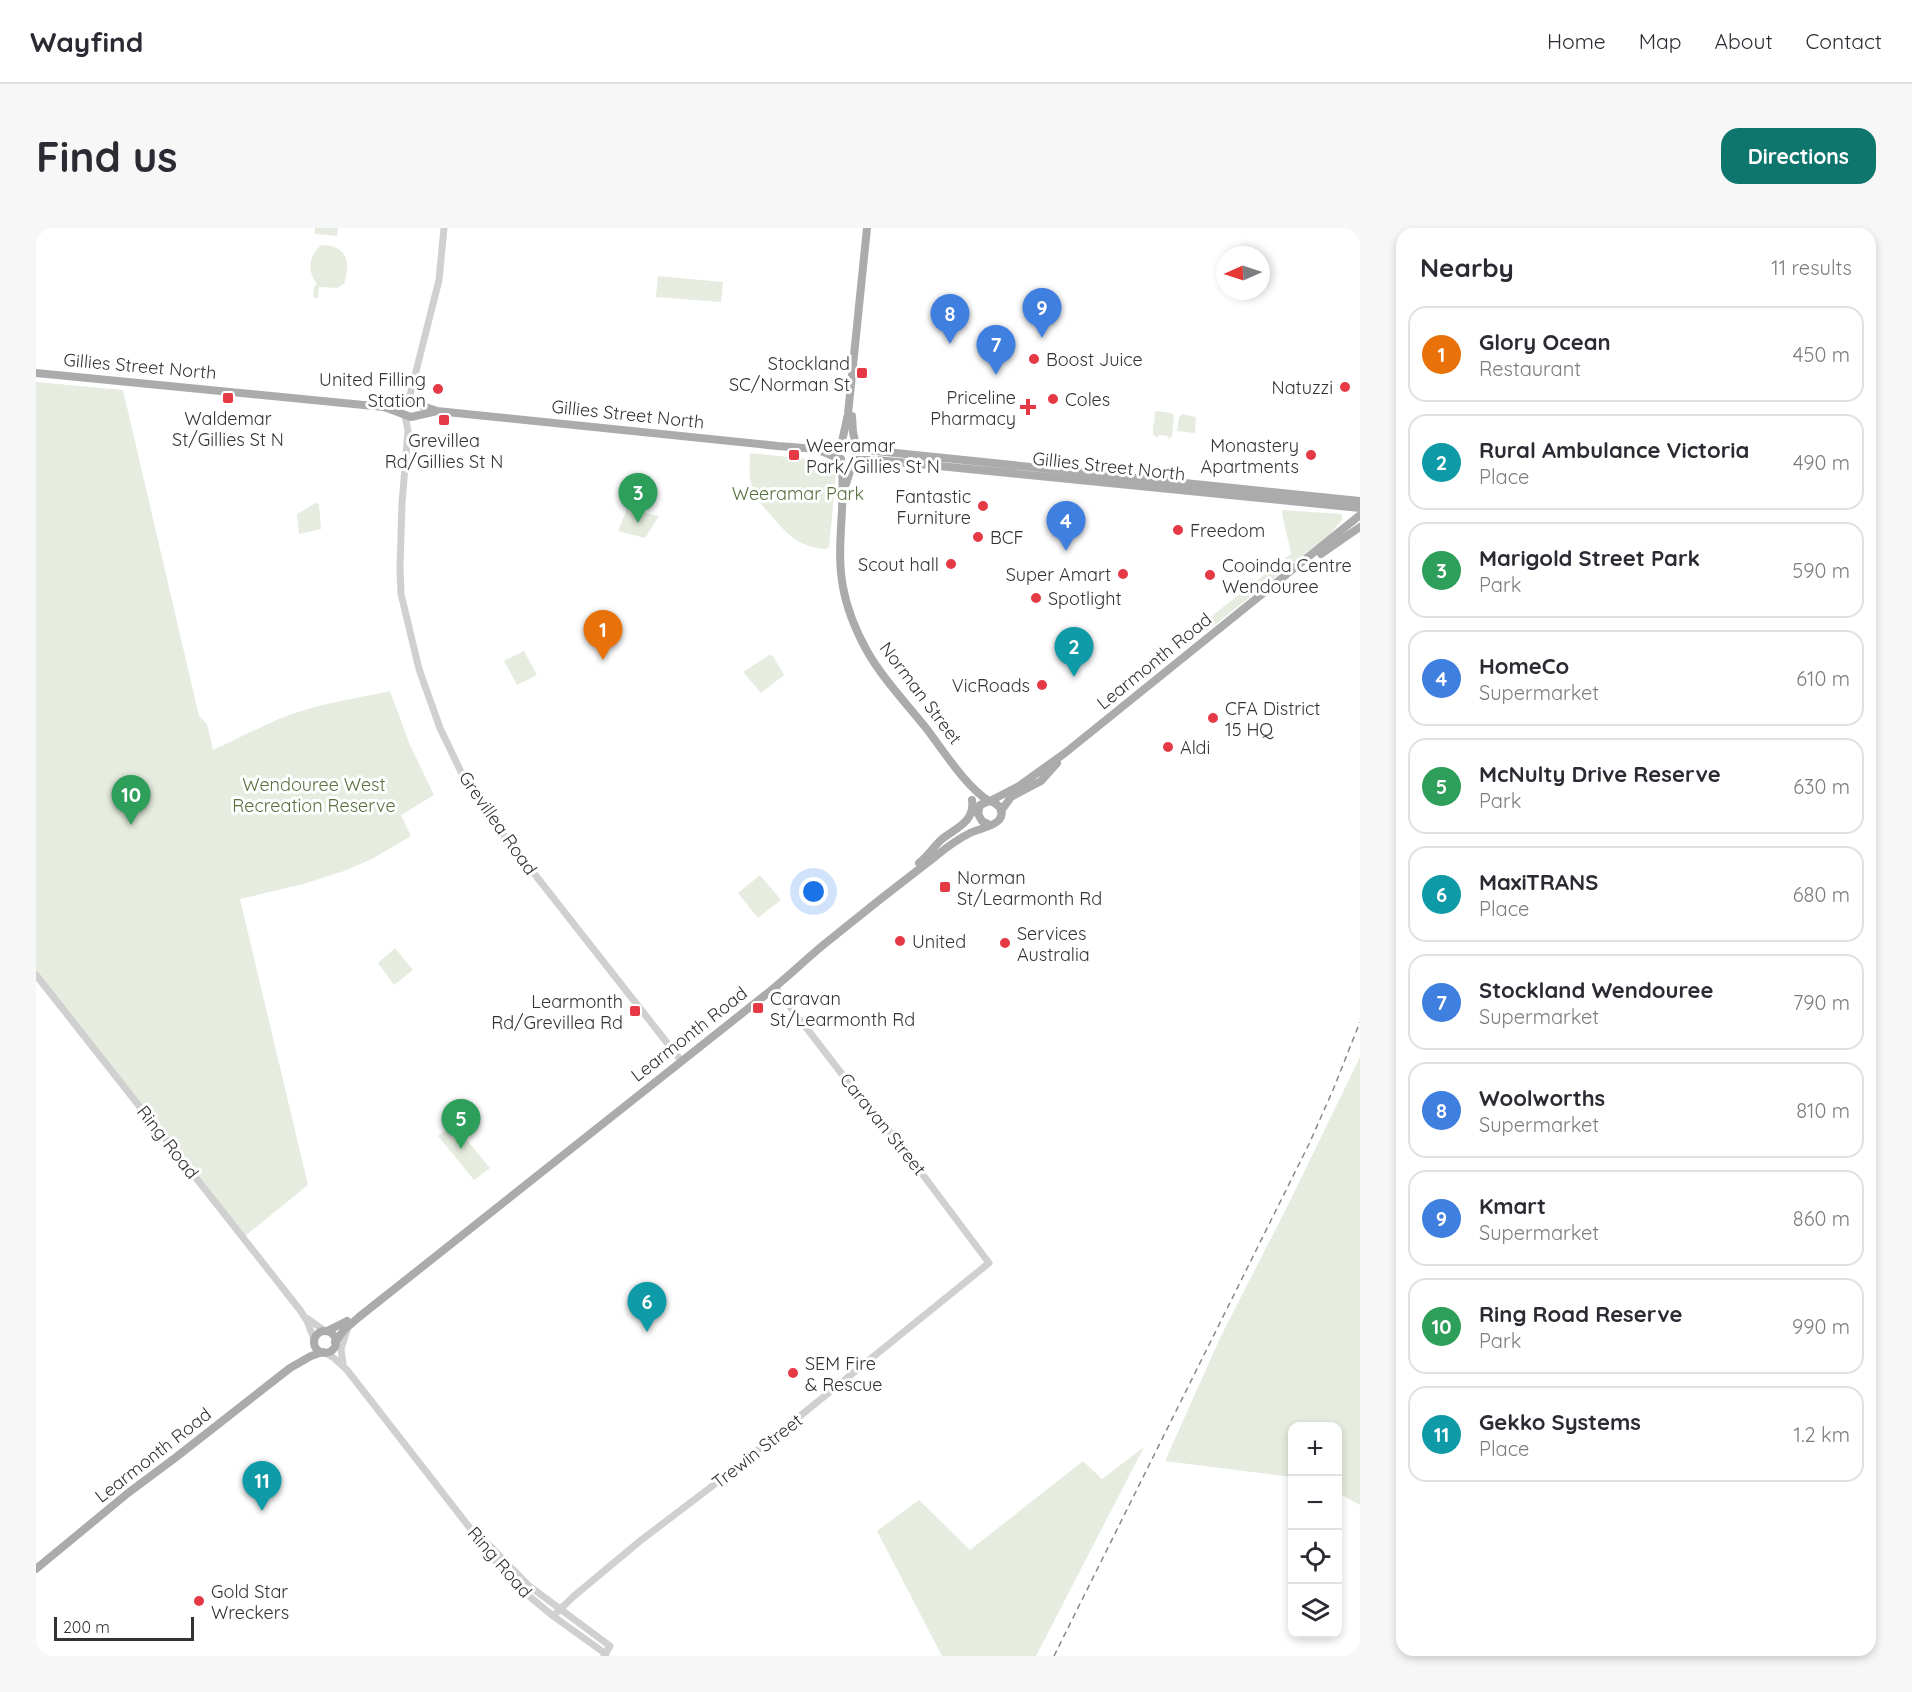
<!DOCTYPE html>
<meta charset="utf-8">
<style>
:root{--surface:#fff;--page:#f7f7f7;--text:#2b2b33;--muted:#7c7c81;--line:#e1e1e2;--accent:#0f766e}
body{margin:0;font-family:Quicksand,sans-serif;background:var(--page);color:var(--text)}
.controls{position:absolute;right:18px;bottom:18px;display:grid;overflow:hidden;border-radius:12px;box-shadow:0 3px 9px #0003}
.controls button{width:54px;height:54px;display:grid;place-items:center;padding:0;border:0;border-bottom:2px solid var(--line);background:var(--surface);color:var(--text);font:30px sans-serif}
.compass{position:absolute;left:1180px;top:18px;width:54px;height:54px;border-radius:50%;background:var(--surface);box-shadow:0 3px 9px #0003;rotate:267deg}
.scale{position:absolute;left:18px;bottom:15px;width:140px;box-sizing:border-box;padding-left:6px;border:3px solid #333;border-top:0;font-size:16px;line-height:21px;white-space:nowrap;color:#333;-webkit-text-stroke:4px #fff;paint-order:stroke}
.you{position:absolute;left:778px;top:664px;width:21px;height:21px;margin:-15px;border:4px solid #fff;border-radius:50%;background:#1a73e8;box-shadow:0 0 0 9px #1a73e833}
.badge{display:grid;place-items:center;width:39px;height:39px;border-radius:50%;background:var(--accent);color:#fff;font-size:20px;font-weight:700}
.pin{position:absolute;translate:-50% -50px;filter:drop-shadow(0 2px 3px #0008)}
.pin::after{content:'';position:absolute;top:32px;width:21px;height:18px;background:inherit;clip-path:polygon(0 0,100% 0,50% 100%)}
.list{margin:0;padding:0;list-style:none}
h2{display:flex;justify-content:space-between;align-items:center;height:78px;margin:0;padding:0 24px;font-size:26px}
h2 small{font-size:20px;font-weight:400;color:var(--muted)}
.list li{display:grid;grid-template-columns:39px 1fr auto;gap:18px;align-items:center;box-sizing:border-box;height:96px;margin:0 12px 12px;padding:0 12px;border:2px solid var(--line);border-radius:18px}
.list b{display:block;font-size:22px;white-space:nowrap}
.list p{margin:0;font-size:20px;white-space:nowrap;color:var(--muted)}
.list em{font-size:20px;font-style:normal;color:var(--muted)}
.icon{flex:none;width:33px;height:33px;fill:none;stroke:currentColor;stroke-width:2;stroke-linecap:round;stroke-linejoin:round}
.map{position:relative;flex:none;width:1324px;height:1428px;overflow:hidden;border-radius:18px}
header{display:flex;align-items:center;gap:36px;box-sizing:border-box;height:84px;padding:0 30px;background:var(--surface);border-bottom:2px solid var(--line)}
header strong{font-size:28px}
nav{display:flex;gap:33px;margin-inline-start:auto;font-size:21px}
.intro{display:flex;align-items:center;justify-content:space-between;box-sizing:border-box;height:144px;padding:0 36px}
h1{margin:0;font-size:42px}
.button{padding:15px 27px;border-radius:18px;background:var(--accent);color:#fff;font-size:21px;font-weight:700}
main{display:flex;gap:36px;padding:0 36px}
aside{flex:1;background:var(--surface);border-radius:18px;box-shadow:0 3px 9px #0003}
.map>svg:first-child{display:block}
.green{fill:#e6ecdf}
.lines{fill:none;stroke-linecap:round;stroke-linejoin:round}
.minor{stroke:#d0d0d0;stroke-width:7}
.major{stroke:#ababab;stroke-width:8}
.rail{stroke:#888;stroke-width:1.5;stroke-dasharray:6 4.5;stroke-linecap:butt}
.poi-dot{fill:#e63946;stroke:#fff;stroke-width:2}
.labels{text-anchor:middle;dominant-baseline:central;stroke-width:6;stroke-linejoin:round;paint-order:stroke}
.poi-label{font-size:18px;fill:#333;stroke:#fff;text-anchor:start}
.street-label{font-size:18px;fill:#333;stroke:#fff}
.park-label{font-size:18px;fill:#56703f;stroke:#fff}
</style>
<header>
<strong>Wayfind</strong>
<nav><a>Home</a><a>Map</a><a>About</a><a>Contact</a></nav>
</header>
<div class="intro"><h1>Find us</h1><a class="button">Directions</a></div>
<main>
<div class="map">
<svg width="1324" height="1428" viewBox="0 0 1324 1428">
<rect width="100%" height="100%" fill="#fff"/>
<path class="green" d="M 279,0 L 302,0 L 301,8 L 279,6 Z
M 285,17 C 311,17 315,34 308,56 L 301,60 L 283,59 L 282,70 L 277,69 L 278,58 L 281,57 C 271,41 272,30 285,17 Z
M 622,48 L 687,54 L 685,74 L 620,69 Z
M 0,154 L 87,162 L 163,488 L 171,496 L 177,522 C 206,509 232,494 262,484 C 292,474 323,470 354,463 L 374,517 L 398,567 L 365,587 L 375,608 L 336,631 L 308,643 L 267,656 L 204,671 L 272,957 L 209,1008 L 0,745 Z
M 1120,183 L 1135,185 L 1138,187 L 1136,208 L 1133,211 L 1132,208 L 1122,207 L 1122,210 L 1117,207 L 1117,197 L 1118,196 L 1119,187 L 1118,185 Z
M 1146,186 L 1160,189 L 1159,205 L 1141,203 L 1143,189 Z
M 714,225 L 799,234 L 801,236 L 793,319 L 790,321 C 763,320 750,305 733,285 C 726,277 719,269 716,258 C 712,247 714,236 714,225 Z
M 280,275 L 283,276 L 285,301 L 263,306 L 261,286 Z
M 591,281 L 623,288 L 609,310 L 582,303 Z
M 1246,282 L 1306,286 L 1306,292 L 1294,306 L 1171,403 L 1164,404 L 1163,398 L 1255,326 C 1253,311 1247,297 1246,282 Z
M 488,423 L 501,447 L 481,457 L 468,433 Z
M 733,427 L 737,428 L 748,447 L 725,465 L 707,444 Z
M 724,647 L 745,672 L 722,690 L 702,665 Z
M 359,720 L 377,742 L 358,757 L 342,735 Z
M 1324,829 L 1324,1277 L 1302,1265 L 1302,1198 L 1256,1198 L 1256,1249 L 1129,1233 L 1185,1108 L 1253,975 Z
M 418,896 L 454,940 L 438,952 L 402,908 Z
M 1108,1219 L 1000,1428 L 906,1428 L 841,1303 L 883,1272 L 934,1322 L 1047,1233 L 1066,1251 Z"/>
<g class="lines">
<path class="minor" d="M 372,175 L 403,52 L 408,0
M 369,187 L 372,203 L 366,275 L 364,340 L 365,366 L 383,441 L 404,500 L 426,546 L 449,583 L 643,830
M 0,747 L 264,1082 L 271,1093 L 278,1111
M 272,1091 L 289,1103
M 288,1124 L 298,1130 L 311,1142 L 476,1354 L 517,1388 L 570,1426
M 307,1136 L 305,1121 L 311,1102
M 452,1316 L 492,1357 L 574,1418 L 568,1428
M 517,1388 L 538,1368 L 604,1313 L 696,1243 L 953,1035 L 863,915 L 812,854 L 739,759"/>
<path class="major" d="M 0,145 L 348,179 L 375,189 L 401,183
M 348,179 L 375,174 L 401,183 L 742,218 L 781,221 L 804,220
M 816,188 L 817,204 L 820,218
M 805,218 L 812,186 L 831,0
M 821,221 L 1324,273
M 783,222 L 804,231
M 805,231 C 811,274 799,317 807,359 C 811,382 820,403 831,423 C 847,451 870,475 890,500 C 907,522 930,559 953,573
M 819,232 L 840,232 L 903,238 L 1324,280
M 810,256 L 817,234
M 1285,326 L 1324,299
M 954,573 L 983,558 L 1029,525 L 1324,287
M 965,583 L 975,569 L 1005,553 L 1021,535
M 883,635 C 892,628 898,618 906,611 C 920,600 939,594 936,572
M 291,1103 L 311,1093
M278 1114a11 11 0 1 1 22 0a11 11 0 1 1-22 0Z
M 299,1114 L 308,1102 L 323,1089 C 458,982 593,875 728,768 C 748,752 767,734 786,718 C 824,687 862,657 900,628 C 911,619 922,611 934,605 C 942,601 957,599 963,592 C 970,583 962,575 953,573 L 944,577 L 942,586 L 946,593 L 954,597
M 0,1341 L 92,1265 L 139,1230 L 254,1140 L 275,1128 L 287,1124"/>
<path class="rail" d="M 1018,1428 L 1273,916 L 1297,862 L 1324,794"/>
</g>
<g class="poi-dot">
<circle cx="998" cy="131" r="6"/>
<rect x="820" y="139" width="12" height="12" rx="3"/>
<circle cx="1309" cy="159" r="6"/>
<circle cx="402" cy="161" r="6"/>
<rect x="186" y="164" width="12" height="12" rx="3"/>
<circle cx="1017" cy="171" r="6"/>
<path d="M989 170h6v6h6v6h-6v6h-6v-6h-6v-6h6z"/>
<rect x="402" y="186" width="12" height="12" rx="3"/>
<rect x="752" y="221" width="12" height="12" rx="3"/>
<circle cx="1275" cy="227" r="6"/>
<circle cx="947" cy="278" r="6"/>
<circle cx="1142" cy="302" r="6"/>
<circle cx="942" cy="309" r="6"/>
<circle cx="915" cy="336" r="6"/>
<circle cx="1087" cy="346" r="6"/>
<circle cx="1174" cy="347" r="6"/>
<circle cx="1000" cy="370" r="6"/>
<circle cx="1006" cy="457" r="6"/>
<circle cx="1177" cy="490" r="6"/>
<circle cx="1132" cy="519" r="6"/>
<rect x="903" y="653" width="12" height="12" rx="3"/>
<circle cx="864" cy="713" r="6"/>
<circle cx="969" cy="715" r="6"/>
<rect x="716" y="774" width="12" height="12" rx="3"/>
<rect x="593" y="777" width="12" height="12" rx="3"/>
<circle cx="757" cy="1145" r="6"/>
<circle cx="163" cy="1373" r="6"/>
</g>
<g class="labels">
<g class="poi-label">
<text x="1010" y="131">Boost Juice</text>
<text x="814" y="135" text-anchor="end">Stockland<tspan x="814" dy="21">SC/Norman St</tspan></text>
<text x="390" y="151" text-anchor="end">United Filling<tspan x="390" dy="21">Station</tspan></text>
<text x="1297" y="159" text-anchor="end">Natuzzi</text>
<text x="980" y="169" text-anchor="end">Priceline<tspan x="980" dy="21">Pharmacy</tspan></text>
<text x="1029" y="171">Coles</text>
<text x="192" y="190" text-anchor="middle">Waldemar<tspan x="192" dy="21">St/Gillies St N</tspan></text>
<text x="408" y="212" text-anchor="middle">Grevillea<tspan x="408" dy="21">Rd/Gillies St N</tspan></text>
<text x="770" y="217">Weeramar<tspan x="770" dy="21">Park/Gillies St N</tspan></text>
<text x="1263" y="217" text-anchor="end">Monastery<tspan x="1263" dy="21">Apartments</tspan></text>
<text x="935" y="268" text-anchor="end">Fantastic<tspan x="935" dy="21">Furniture</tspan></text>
<text x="1154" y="302">Freedom</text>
<text x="954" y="309">BCF</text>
<text x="903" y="336" text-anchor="end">Scout hall</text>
<text x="1186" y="337">Cooinda Centre<tspan x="1186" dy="21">Wendouree</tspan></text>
<text x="1075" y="346" text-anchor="end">Super Amart</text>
<text x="1012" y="370">Spotlight</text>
<text x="994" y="457" text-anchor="end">VicRoads</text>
<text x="1189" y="480">CFA District<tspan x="1189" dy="21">15 HQ</tspan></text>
<text x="1144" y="519">Aldi</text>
<text x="921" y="649">Norman<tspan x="921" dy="21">St/Learmonth Rd</tspan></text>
<text x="981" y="705">Services<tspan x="981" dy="21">Australia</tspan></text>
<text x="876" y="713">United</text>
<text x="734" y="770">Caravan<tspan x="734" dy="21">St/Learmonth Rd</tspan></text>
<text x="587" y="773" text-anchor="end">Learmonth<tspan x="587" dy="21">Rd/Grevillea Rd</tspan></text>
<text x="769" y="1135">SEM Fire<tspan x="769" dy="21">&amp; Rescue</tspan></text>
<text x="175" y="1363">Gold Star<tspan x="175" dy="21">Wreckers</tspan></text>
</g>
<g class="street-label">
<text transform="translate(104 138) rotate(5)">Gillies Street North</text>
<text transform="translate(592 186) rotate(6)">Gillies Street North</text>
<text transform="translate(1073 238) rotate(6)">Gillies Street North</text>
<text transform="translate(1118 433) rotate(-39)">Learmonth Road</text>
<text transform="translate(885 465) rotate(53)">Norman Street</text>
<text transform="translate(462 595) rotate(55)">Grevillea Road</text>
<text transform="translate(653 806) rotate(-38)">Learmonth Road</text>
<text transform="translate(847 896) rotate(51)">Caravan Street</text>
<text transform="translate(132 914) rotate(52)">Ring Road</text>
<text transform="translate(721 1223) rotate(-38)">Trewin Street</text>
<text transform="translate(117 1227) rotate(-38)">Learmonth Road</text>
<text transform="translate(464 1334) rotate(49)">Ring Road</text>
</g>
<g class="park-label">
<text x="762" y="265">Weeramar Park</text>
<text x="278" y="556">Wendouree West<tspan x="278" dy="21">Recreation Reserve</tspan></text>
</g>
</g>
</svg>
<div class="controls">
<button>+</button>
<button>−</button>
<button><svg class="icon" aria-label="locate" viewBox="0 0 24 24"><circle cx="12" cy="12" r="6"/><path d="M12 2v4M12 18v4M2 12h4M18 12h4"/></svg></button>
<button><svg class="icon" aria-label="layers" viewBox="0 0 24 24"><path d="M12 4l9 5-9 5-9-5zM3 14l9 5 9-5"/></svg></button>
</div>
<svg class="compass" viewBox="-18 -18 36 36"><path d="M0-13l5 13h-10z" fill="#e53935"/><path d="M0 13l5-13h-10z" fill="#7c7c81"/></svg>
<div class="scale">200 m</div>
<div class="you"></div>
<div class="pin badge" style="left:567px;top:432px;background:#e8710a">1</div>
<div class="pin badge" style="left:1038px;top:449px;background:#0f9aa8">2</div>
<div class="pin badge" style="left:602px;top:295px;background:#2e9e5b">3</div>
<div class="pin badge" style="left:1030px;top:323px;background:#3f7fe0">4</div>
<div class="pin badge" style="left:425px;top:921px;background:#2e9e5b">5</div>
<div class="pin badge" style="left:611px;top:1104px;background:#0f9aa8">6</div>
<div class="pin badge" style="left:960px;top:147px;background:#3f7fe0">7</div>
<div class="pin badge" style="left:914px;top:116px;background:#3f7fe0">8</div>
<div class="pin badge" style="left:1006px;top:110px;background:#3f7fe0">9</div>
<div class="pin badge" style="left:95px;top:597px;background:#2e9e5b">10</div>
<div class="pin badge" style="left:226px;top:1283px;background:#0f9aa8">11</div>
</div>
<aside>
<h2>Nearby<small>11 results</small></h2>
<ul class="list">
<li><span class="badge" style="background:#e8710a">1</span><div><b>Glory Ocean</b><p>Restaurant</p></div><em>450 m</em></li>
<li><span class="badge" style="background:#0f9aa8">2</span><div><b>Rural Ambulance Victoria</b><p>Place</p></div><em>490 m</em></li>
<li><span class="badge" style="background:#2e9e5b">3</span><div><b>Marigold Street Park</b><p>Park</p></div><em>590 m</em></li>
<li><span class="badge" style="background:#3f7fe0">4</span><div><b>HomeCo</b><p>Supermarket</p></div><em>610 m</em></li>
<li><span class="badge" style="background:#2e9e5b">5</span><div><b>McNulty Drive Reserve</b><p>Park</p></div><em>630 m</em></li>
<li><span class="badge" style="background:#0f9aa8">6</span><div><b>MaxiTRANS</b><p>Place</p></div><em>680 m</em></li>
<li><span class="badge" style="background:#3f7fe0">7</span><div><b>Stockland Wendouree</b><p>Supermarket</p></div><em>790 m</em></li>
<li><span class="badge" style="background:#3f7fe0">8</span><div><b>Woolworths</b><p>Supermarket</p></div><em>810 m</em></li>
<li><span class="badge" style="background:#3f7fe0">9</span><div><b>Kmart</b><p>Supermarket</p></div><em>860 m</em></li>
<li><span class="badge" style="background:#2e9e5b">10</span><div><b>Ring Road Reserve</b><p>Park</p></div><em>990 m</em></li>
<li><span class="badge" style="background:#0f9aa8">11</span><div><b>Gekko Systems</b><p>Place</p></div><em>1.2 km</em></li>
</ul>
</aside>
</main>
